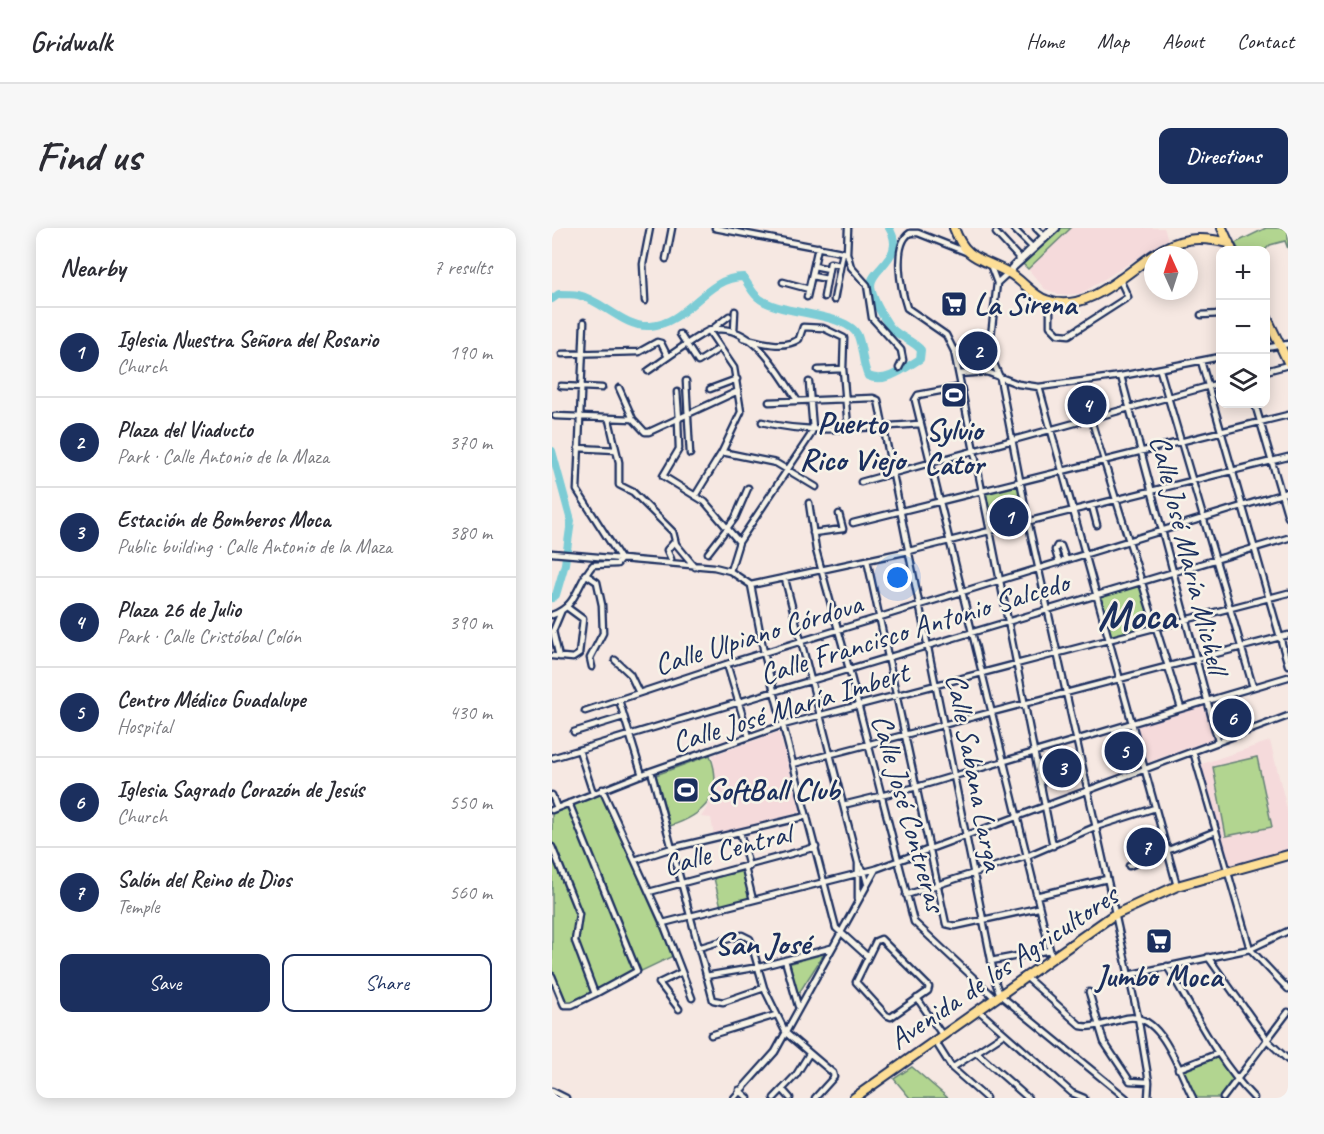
<!DOCTYPE html>
<meta charset="utf-8">
<style>
:root{--surface:#fff;--page:#f7f7f7;--text:#2b2b33;--muted:#7c7c81;--line:#e1e1e2;--accent:#1b2f5e}
body{margin:0;font-family:Caveat,sans-serif;background:var(--page);color:var(--text)}
.controls{position:absolute;right:18px;top:18px;display:grid;overflow:hidden;border-radius:12px;box-shadow:0 3px 15px #0003}
.controls button{width:54px;height:54px;display:grid;place-items:center;padding:0;border:0;border-bottom:2px solid var(--line);background:var(--surface);color:var(--text);font:30px sans-serif}
.compass{position:absolute;left:592px;top:18px;width:54px;height:54px;border-radius:50%;background:var(--surface);box-shadow:0 3px 15px #0003;rotate:357deg}
.you{position:absolute;left:346px;top:350px;width:21px;height:21px;margin:-15px;border:4px solid #fff;border-radius:50%;background:#1a73e8;box-shadow:0 0 0 9px #1a73e833}
.badge{display:grid;place-items:center;width:39px;height:39px;border-radius:50%;background:var(--accent);color:#fff;font-size:20px;font-weight:700}
.pin{position:absolute;translate:-50% -50%;border:3px solid #fff;box-shadow:0 2px 6px #0006}
.list{margin:0;padding:0;list-style:none}
h2{display:flex;justify-content:space-between;align-items:center;height:78px;margin:0;padding:0 24px;font-size:26px}
h2 small{font-size:20px;font-weight:400;color:var(--muted)}
.list li{display:grid;grid-template-columns:39px 1fr auto;gap:18px;align-items:center;box-sizing:border-box;height:90px;padding:0 24px;border-top:2px solid var(--line)}
.list b{display:block;font-size:22px;white-space:nowrap}
.list p{margin:0;font-size:20px;white-space:nowrap;color:var(--muted)}
.list em{font-size:20px;font-style:normal;color:var(--muted)}
.actions{display:flex;gap:12px;padding:18px 24px}
.actions a{flex:1;padding:14px 0;border:2px solid var(--accent);border-radius:12px;text-align:center;font-size:21px;color:var(--accent)}
.actions .main{background:var(--accent);color:#fff}
.icon{flex:none;width:33px;height:33px;fill:none;stroke:currentColor;stroke-width:2;stroke-linecap:round;stroke-linejoin:round}
.map{position:relative;flex:none;width:736px;height:870px;overflow:hidden;border-radius:12px}
header{display:flex;align-items:center;gap:36px;box-sizing:border-box;height:84px;padding:0 30px;background:var(--surface);border-bottom:2px solid var(--line)}
header strong{font-size:28px}
nav{display:flex;gap:33px;margin-inline-start:auto;font-size:21px}
.intro{display:flex;align-items:center;justify-content:space-between;box-sizing:border-box;height:144px;padding:0 36px}
h1{margin:0;font-size:42px}
.button{padding:15px 27px;border-radius:12px;background:var(--accent);color:#fff;font-size:21px;font-weight:700}
main{display:flex;gap:36px;padding:0 36px}
aside{flex:1;background:var(--surface);border-radius:12px;box-shadow:0 3px 15px #0003}
.map>svg:first-child{display:block}
.built{fill:#f5dadb}
.green{fill:#b2d590;stroke:#668277;stroke-width:1.5}
.lines{fill:none;stroke-linecap:round;stroke-linejoin:round}
.river{stroke:#7cccd5;stroke-width:8}
.pedestrian-casing{stroke:#1b2f5e;stroke-width:8}
.minor-casing{stroke:#1b2f5e;stroke-width:9}
.primary-casing{stroke:#1b2f5e;stroke-width:12}
.pedestrian{stroke:#f7f3e8;stroke-width:4}
.minor{stroke:#f7f3e8;stroke-width:4.5}
.primary{stroke:#fdde96;stroke-width:8}
.labels{text-anchor:middle;dominant-baseline:central;stroke-width:5;stroke-linejoin:round;paint-order:stroke}
.poi-label{font-size:30px;font-weight:bold;fill:#1b2f5e;stroke:#f7f3e8;text-anchor:start}
.street-label{font-size:30px;fill:#1b2f5e;stroke:#f7f3e8}
.neighbourhood-label{font-size:32px;font-weight:bold;fill:#1b2f5e;stroke:#f7f3e8}
.town-label{font-size:42px;font-weight:bold;fill:#1b2f5e;stroke:#f7f3e8}
</style>
<header>
<strong>Gridwalk</strong>
<nav><a>Home</a><a>Map</a><a>About</a><a>Contact</a></nav>
</header>
<div class="intro"><h1>Find us</h1><a class="button">Directions</a></div>
<main>
<aside>
<h2>Nearby<small>7 results</small></h2>
<ul class="list">
<li><span class="badge">1</span><div><b>Iglesia Nuestra Señora del Rosario</b><p>Church</p></div><em>190 m</em></li>
<li><span class="badge">2</span><div><b>Plaza del Viaducto</b><p>Park · Calle Antonio de la Maza</p></div><em>370 m</em></li>
<li><span class="badge">3</span><div><b>Estación de Bomberos Moca</b><p>Public building · Calle Antonio de la Maza</p></div><em>380 m</em></li>
<li><span class="badge">4</span><div><b>Plaza 26 de Julio</b><p>Park · Calle Cristóbal Colón</p></div><em>390 m</em></li>
<li><span class="badge">5</span><div><b>Centro Médico Guadalupe</b><p>Hospital</p></div><em>430 m</em></li>
<li><span class="badge">6</span><div><b>Iglesia Sagrado Corazón de Jesús</b><p>Church</p></div><em>550 m</em></li>
<li><span class="badge">7</span><div><b>Salón del Reino de Dios</b><p>Temple</p></div><em>560 m</em></li>
</ul>
<div class="actions"><a class="main">Save</a><a>Share</a></div>
</aside>
<div class="map">
<svg width="736" height="870" viewBox="0 0 736 870">
<rect width="100%" height="100%" fill="#f6e8e2"/>
<filter id="ink" filterUnits="userSpaceOnUse"><feTurbulence type="fractalNoise" baseFrequency=".0167" numOctaves="2"/><feDisplacementMap in="SourceGraphic" scale="12" xChannelSelector="R" yChannelSelector="G"/><feConvolveMatrix kernelMatrix="1 2 1 2 8 2 1 2 1" color-interpolation-filters="sRGB"/></filter>
<g filter="url(#ink)">
<path class="built" d="M 519,0 L 612,0 L 616,11 L 535,62 L 527,66 L 509,67 L 493,61 L 476,41 Z
M 651,475 L 661,511 L 594,535 L 581,497 Z
M 227,504 L 249,584 L 162,608 L 159,590 L 149,589 L 156,578 L 163,554 L 161,527 Z
M 718,513 L 736,585 L 736,623 L 677,637 L 647,537 Z"/>
<path class="green" d="M 507,0 L 519,0 L 476,41 L 471,36 Z
M 714,0 L 736,0 L 736,21 L 733,13 L 718,17 L 713,22 L 687,22 L 683,15 Z
M 466,256 L 471,280 L 437,288 L 432,264 Z
M 590,355 L 601,397 L 558,409 L 548,368 Z
M 158,527 C 173,567 152,587 118,598 L 104,547 Z
M 705,529 L 720,599 L 674,608 L 661,539 Z
M 48,563 L 121,728 L 14,779 L 0,745 L 0,583 Z
M 192,643 L 200,671 L 169,679 L 162,650 Z
M 272,726 L 245,768 L 236,736 Z
M 667,825 L 684,853 L 669,870 L 642,870 L 628,841 Z
M 360,839 L 396,870 L 358,870 L 342,851 Z"/>
<g class="lines">
<path class="river" d="M 0,71 L 7,66 C 13,66 20,66 26,67 C 50,72 72,100 98,98 C 136,96 153,49 191,49 C 196,55 201,67 208,71 C 229,87 296,84 306,108 C 311,121 310,135 316,148 C 334,156 353,140 368,131 L 369,122 C 360,111 343,108 336,96 C 330,87 319,68 319,57 C 319,40 355,29 337,0
M 0,223 L 19,293 L 13,336 L 4,367 L 0,370"/>
<defs>
<path id="pedestrian" d="M 539,191 L 552,233"/>
<path id="minor" d="M 163,0 L 295,25
M 296,0 L 295,25 L 299,39 L 315,57 L 320,90 L 349,122 L 351,132 L 347,140
M 461,0 L 480,19
M 484,0 L 492,8
M 444,5 L 468,31
M 414,24 L 366,5 L 358,5 C 340,17 349,62 355,80 L 394,107 L 402,123 L 501,618
M 114,31 L 120,0
M 262,38 L 277,41
M 439,39 L 445,55
M 459,40 L 500,0
M 260,48 L 275,51
M 231,54 L 257,61
M 255,69 L 266,19
M 272,69 L 278,35 L 288,37
M 282,72 L 291,24
M 494,72 L 498,82 L 498,98 L 506,106 L 517,107 L 576,69 L 567,50
M 93,73 L 91,36 L 98,0
M 649,87 L 668,86
M 159,102 L 177,88
M 182,104 L 183,83
M 128,106 L 146,134 L 168,120
M 191,110 C 209,114 231,122 247,111 L 251,99 L 271,100 L 292,110 L 291,141 L 296,199
M 714,120 L 736,116
M 402,123 L 418,118 L 436,118
M 437,124 L 448,150 L 476,293 L 586,789 L 597,854 L 596,870
M 10,126 L 87,124 L 105,114 L 109,115 L 116,129
M 649,133 L 736,437
M 266,142 L 291,141
M 608,142 L 701,459
M 96,143 C 108,135 149,104 159,102 C 201,94 226,144 245,172
M 714,143 L 736,137
M 435,144 L 445,55 L 505,0
M 407,146 L 435,144 L 466,156 L 487,159 L 569,148 L 668,129
M 569,148 L 666,513
M 134,153 L 138,226
M 9,158 L 50,160
M 409,159 L 366,167 L 363,172 L 500,730
M 487,159 L 625,658
M 67,160 L 81,191
M 158,161 L 185,151
M 125,164 L 127,191
M 217,174 L 321,170 L 326,172 L 444,756 L 448,767 L 574,870
M 703,176 L 736,289
M 3,188 L 81,191 L 93,204 L 97,204 L 186,163
M 57,192 L 67,234 L 67,257 L 81,264 L 121,304 L 124,316 L 143,339
M 126,192 L 127,221 L 111,248 L 153,274 L 187,314
M 210,194 C 258,207 319,199 368,196
M 26,220 L 64,222
M 170,224 L 224,235 L 264,259
M 552,233 L 629,480
M 309,254 L 668,155
M 143,268 L 170,224 L 189,184 L 182,140 L 157,103
M 257,275 L 264,322 L 297,441 L 362,694 L 443,770
M 540,278 L 545,297
M 301,295 L 736,187
M 261,305 L 291,301 L 287,286
M 0,325 L 162,339 L 178,343 L 199,357
M 156,325 L 183,290 L 196,260
M 119,331 L 115,322 L 123,313
M 315,332 L 394,696 L 403,698 L 486,680
M 507,335 L 503,322 L 505,318 L 509,318 L 514,332
M 178,343 L 187,314 L 258,208 L 261,201 L 257,154
M 33,346 L 45,354 L 50,377 L 51,405 L 38,430 L 40,439
M 233,351 L 306,635 L 306,671
M 199,357 L 357,323 L 736,229
M 199,357 L 212,425 L 284,700 L 315,728
M 0,387 C 26,378 24,356 41,337 L 65,336 L 69,331 L 25,262 L 32,94
M 0,428 L 21,430 L 27,426 L 31,391 L 16,380
M 7,429 L 1,403 L 9,384
M 63,432 L 78,446 L 87,465
M 175,436 L 197,509
M 67,472 L 90,547
M 33,483 L 175,436 L 736,264
M 22,504 L 71,489
M 27,522 L 41,565
M 641,523 L 698,721 L 736,761
M 0,530 L 736,310
M 241,536 L 736,407
M 99,543 L 161,772 L 171,774 L 212,760
M 50,561 L 111,695 L 140,770
M 0,567 L 5,580
M 17,575 L 85,743 L 43,766
M 291,577 L 365,559 L 736,449
M 0,582 L 99,543 L 231,497 L 736,365
M 188,604 L 197,639
M 0,619 L 27,686 L 23,713 L 43,766 L 20,777 L 12,777 L 0,748
M 83,632 L 120,620 L 255,588
M 306,635 L 312,643 L 315,655
M 577,638 L 664,603
M 193,640 L 201,672
M 97,664 L 264,619
M 354,667 L 475,628 L 543,599 L 603,580
M 484,668 L 555,651
M 111,695 L 324,641 L 736,488
M 329,711 L 377,759 L 376,763 L 339,789 L 334,787 L 304,754 L 324,713 Z
M 146,720 L 190,707 L 198,711 L 212,760 L 234,805 L 281,845 L 282,849 L 263,870
M 656,729 L 716,813 L 736,832
M 233,732 L 246,778
M 439,733 L 498,722
M 615,738 C 642,783 665,833 702,870
M 576,747 L 698,721 L 736,703
M 154,748 L 207,739 L 279,720
M 474,749 L 529,798 C 542,801 562,793 575,790 C 610,784 627,844 641,870
M 537,764 L 552,814 L 578,853 L 597,854
M 365,770 L 391,808
M 127,781 L 107,755 L 130,744
M 426,782 L 520,865 L 532,870
M 159,807 L 224,787
M 383,813 L 400,840 L 434,870
M 425,825 L 476,870
M 400,840 L 452,806
M 626,841 L 667,825
M 187,862 L 196,870
M 231,862 L 238,870
M 0,863 L 14,870
M 182,870 L 223,824 L 324,641
M 222,870 L 244,847 L 257,826
M 671,870 L 736,784"/>
<path id="primary" d="M 402,0 C 414,33 430,30 457,45 C 470,52 480,67 494,72 C 532,87 572,47 601,27
M 670,0 L 680,22
M 601,27 C 627,9 647,8 677,15
M 714,88 L 736,134
M 302,870 L 560,688 L 625,658 L 736,627"/>
</defs>
<use href="#pedestrian" class="pedestrian-casing"/>
<use href="#minor" class="minor-casing"/>
<use href="#primary" class="primary-casing"/>
<use href="#pedestrian" class="pedestrian"/>
<use href="#minor" class="minor"/>
<use href="#primary" class="primary"/>
</g>
</g>
<defs>
<symbol id="supermarket-square" viewBox="-11 -11 22 22"><rect x="-9" y="-9" width="18" height="18" rx="4" fill="#1b2f5e" stroke="#f7f3e8"/><path d="M-6-5.5h2.5l.6 2H6L4.5 2H-2.5L-4.4-4H-6ZM-1.5 3.2a1.3 1.3 0 1 0 .1 0ZM3 3.2a1.3 1.3 0 1 0 .1 0Z" fill="#fff"/></symbol>
<symbol id="stadium-square" viewBox="-11 -11 22 22"><rect x="-9" y="-9" width="18" height="18" rx="4" fill="#1b2f5e" stroke="#f7f3e8"/><path d="M0-5a6.5 5 0 1 0 0 10a6.5 5 0 1 0 0-10ZM-3.5-1.8h7v3.6h-7Z" fill="#fff"/></symbol>
</defs>
<g fill-rule="evenodd">
<use href="#supermarket-square" x="387" y="61" width="30" height="30"/>
<use href="#stadium-square" x="387" y="152" width="30" height="30"/>
<use href="#stadium-square" x="119" y="547" width="30" height="30"/>
<use href="#supermarket-square" x="592" y="698" width="30" height="30"/>
</g>
<g class="labels">
<g class="poi-label">
<text x="422" y="76">La Sirena</text>
<text x="402" y="202" text-anchor="middle">Sylvio<tspan x="402" dy="34">Cator</tspan></text>
<text x="154" y="562">SoftBall Club</text>
<text x="607" y="748" text-anchor="middle">Jumbo Moca</text>
</g>
<g class="street-label">
<text transform="translate(637 326) rotate(76)">Calle José María Michell</text>
<text transform="translate(362 400) rotate(-17)">Calle Francisco Antonio Salcedo</text>
<text transform="translate(206 406) rotate(-17)">Calle Ulpiano Córdova</text>
<text transform="translate(238 479) rotate(-17)">Calle José María Imbert</text>
<text transform="translate(423 544) rotate(79)">Calle Sabana Larga</text>
<text transform="translate(357 585) rotate(74)">Calle José Contreras</text>
<text transform="translate(175 621) rotate(-15)">Calle Central</text>
<text transform="translate(451 739) rotate(-34)">Avenida de los Agricultores</text>
</g>
<g class="neighbourhood-label">
<text x="300" y="194">Puerto<tspan x="300" dy="37">Rico Viejo</tspan></text>
<text x="210" y="715">San José</text>
</g>
<g class="town-label">
<text x="585" y="387">Moca</text>
</g>
</g>
</svg>
<div class="controls">
<button>+</button>
<button>−</button>
<button><svg class="icon" aria-label="layers" viewBox="0 0 24 24"><path d="M12 4l9 5-9 5-9-5zM3 14l9 5 9-5"/></svg></button>
</div>
<svg class="compass" viewBox="-18 -18 36 36"><path d="M0-13l5 13h-10z" fill="#e53935"/><path d="M0 13l5-13h-10z" fill="#7c7c81"/></svg>
<div class="you"></div>
<div class="pin badge" style="left:457px;top:289px">1</div>
<div class="pin badge" style="left:426px;top:123px">2</div>
<div class="pin badge" style="left:510px;top:540px">3</div>
<div class="pin badge" style="left:535px;top:177px">4</div>
<div class="pin badge" style="left:572px;top:523px">5</div>
<div class="pin badge" style="left:680px;top:490px">6</div>
<div class="pin badge" style="left:594px;top:619px">7</div>
</div>
</main>
